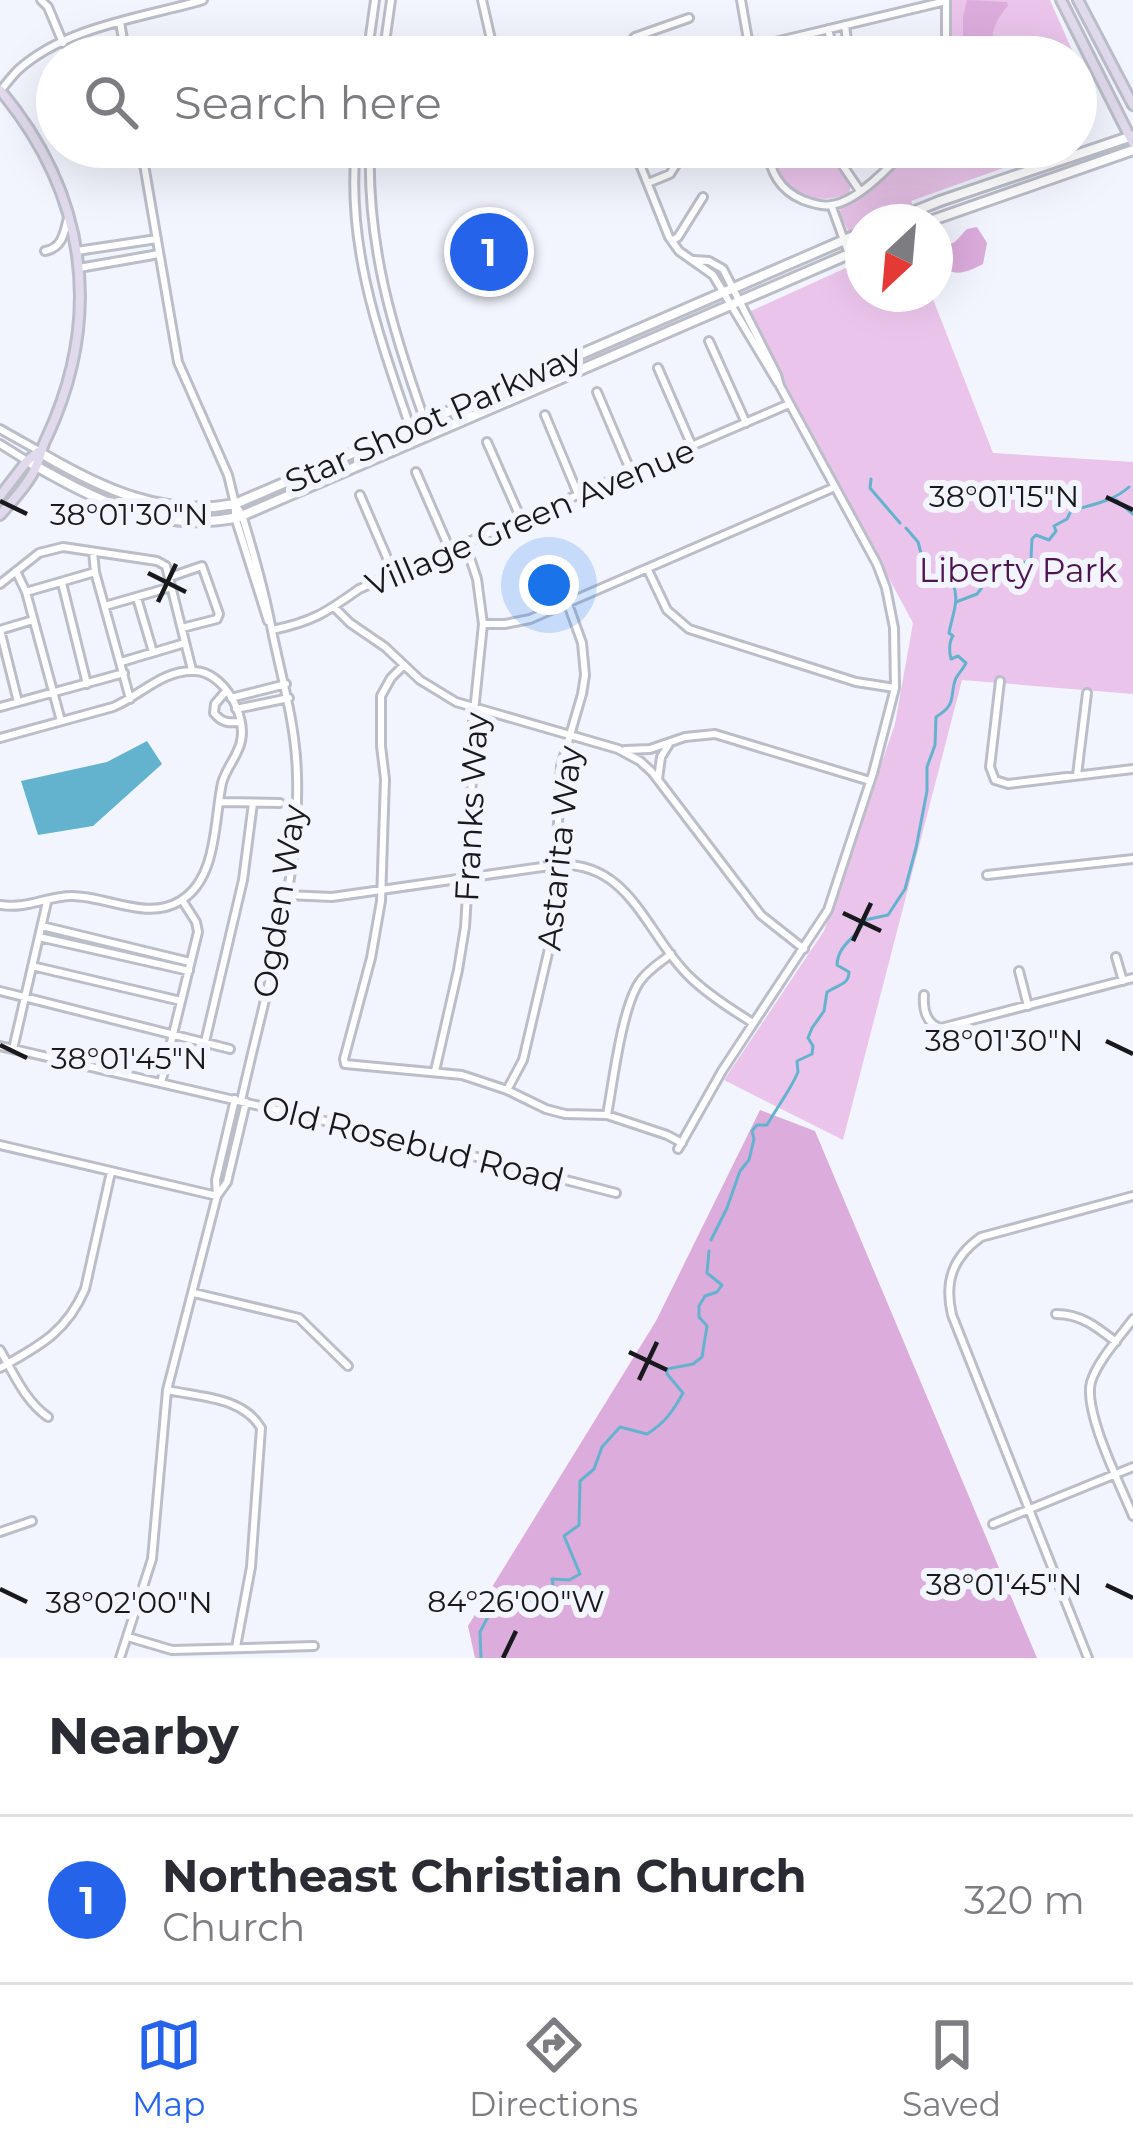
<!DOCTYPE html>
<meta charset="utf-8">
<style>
:root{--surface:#fff;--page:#f2f2f3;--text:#2b2b33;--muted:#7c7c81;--line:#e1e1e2;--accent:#2563eb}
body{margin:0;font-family:Montserrat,sans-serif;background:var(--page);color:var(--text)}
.compass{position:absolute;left:845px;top:204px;width:108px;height:108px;border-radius:50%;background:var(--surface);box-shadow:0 12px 48px #0002;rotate:206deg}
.you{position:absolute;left:549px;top:585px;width:42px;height:42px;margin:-30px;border:9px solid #fff;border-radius:50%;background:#1a73e8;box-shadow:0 0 0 18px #1a73e833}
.badge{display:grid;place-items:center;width:78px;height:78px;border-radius:50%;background:var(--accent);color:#fff;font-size:39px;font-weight:700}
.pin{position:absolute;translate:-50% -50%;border:6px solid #fff;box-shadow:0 3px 12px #0006}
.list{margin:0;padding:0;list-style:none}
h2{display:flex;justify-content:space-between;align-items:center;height:156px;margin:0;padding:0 48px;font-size:51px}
h2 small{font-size:39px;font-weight:400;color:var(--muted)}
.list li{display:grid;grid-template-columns:78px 1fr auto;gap:36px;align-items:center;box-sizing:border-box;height:168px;padding:0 48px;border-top:3px solid var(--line)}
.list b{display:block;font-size:45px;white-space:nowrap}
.list p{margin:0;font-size:39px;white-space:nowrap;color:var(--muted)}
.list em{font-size:39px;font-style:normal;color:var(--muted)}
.icon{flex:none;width:66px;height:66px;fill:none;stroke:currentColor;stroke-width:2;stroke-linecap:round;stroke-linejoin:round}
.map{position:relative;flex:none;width:1133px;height:1658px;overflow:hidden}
.search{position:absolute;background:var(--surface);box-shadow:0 12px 48px #0002;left:36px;right:36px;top:36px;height:132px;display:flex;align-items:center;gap:30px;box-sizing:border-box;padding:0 42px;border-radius:66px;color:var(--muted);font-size:45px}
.sheet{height:324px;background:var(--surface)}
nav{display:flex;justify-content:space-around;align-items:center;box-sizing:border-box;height:168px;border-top:3px solid var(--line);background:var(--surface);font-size:33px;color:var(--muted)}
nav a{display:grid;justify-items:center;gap:6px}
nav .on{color:var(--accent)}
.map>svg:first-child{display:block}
.green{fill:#eac4ea}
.forest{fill:#dcacdd}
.water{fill:#64b3ce}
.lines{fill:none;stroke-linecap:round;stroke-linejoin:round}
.stream{stroke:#64b3ce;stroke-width:3}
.minor-casing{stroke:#bbbec9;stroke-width:12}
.tertiary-casing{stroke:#bbbec9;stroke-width:14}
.secondary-casing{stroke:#bbbec9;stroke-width:14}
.minor{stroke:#fff;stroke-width:6}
.tertiary{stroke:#fff;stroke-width:8}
.secondary{stroke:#e0daec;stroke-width:8}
.ticks{fill:none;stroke:#18191d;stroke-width:4.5}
.labels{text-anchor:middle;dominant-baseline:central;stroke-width:12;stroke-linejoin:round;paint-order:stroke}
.street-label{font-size:33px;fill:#18191d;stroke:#f2f5fe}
.park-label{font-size:33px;fill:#4e1651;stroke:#f2f5fe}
.ticks-label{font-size:30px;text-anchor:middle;fill:#18191d;stroke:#f2f5fe;stroke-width:12;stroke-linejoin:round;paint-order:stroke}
</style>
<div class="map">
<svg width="1133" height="1658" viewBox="0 0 1133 1658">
<rect width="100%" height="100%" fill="#f2f5fe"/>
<path class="green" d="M 950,0 L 1050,0 L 1075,57 L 948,57 Z
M 803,147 C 828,149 838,164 852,182 L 849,193 C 816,208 786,193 773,160 L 779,151 Z
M 910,147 L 1062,147 L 911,201 L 920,222 L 863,222 L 863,294 L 931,294 L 993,453 L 1133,462 L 1133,694 L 962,680 L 843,1140 L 724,1080 L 824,931 L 895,724 L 913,623 L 769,355 L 751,311 L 859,262 L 846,226 L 839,217 L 841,207 L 889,174 Z"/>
<path class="forest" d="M 967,0 L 1007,2 L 1008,6 C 995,20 986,38 999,57 L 963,57 L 963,17 Z
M 977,227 L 987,243 L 983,264 C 971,270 954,279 944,266 L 939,267 L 935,264 L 935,250 L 939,245 C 958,244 954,242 967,229 Z
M 760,1110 L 815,1131 L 1037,1658 L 475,1658 L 468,1626 L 656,1321 Z"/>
<path class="water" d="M 147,741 L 162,764 L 93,826 L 38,835 L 21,781 L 107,762 Z"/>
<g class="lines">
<path class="stream" d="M 871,479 L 870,488 L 900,523
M 1116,500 L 1133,514
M 1014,569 L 1031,559 L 1032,539 L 1036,535 L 1049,540 L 1056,531 L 1054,526 L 1067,519 L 1071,511 C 1093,504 1112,502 1129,487
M 956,602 L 977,594 L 983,586 L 1004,575
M 711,1240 L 727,1208 L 740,1171 L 749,1160 L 754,1139 L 752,1131 L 757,1125 L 767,1125 C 777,1107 790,1091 798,1072 L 797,1061 L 812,1054 L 813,1046 L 808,1038 L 812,1028 L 824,1011 L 827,992 C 837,985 849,985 849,972 L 837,965 C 838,943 857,939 865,920 L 888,915 L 905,889 L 916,848 L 927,791 L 927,767 L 935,745 L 936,717 C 958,704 949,695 956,678 C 959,673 963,669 966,663 L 958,656 L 951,659 C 949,652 949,641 953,636 L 949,633 C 952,616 960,600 953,584 L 942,584 L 939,578 L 927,575 L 918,542 L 906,528
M 481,1658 L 480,1632 L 503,1588 L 553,1612 L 557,1606 L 552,1579 L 569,1580 L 580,1574 L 564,1536 L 579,1525 L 580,1481 L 594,1469 L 602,1447 L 620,1427 L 647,1434 C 665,1423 673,1411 683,1393 L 667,1374 L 667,1369 L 693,1364 L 702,1357 L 707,1326 L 699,1317 L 699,1306 L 705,1296 L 717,1292 L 722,1285 L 707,1273 L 709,1251"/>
<defs>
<path id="minor" d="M 41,0 L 48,7 L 63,43
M 482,0 L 495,57
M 741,0 L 751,57
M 946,1 L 946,57
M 120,22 L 126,57
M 845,25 L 849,57
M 828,29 L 835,57
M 750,48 L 946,1
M 367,57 L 375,0
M 383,57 L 391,0
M 580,57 L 592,54 L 605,57
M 615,57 L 635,37 L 689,18
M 0,91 C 6,84 12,76 18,70 C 67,26 142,18 203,0
M 141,147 L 178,362 L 228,475 L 235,504 L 235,517 L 268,621
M 356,147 C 346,246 379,336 410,427 L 422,438
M 370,147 C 367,246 392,329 425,421 L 422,438
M 633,147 L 669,237 L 679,251 L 713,275 L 778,383
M 767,147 C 770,171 779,190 803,200 C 811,203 822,207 831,205 C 857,202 891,166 907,147
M 820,147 L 839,160 L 860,191
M 648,183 L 670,174 L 679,160 L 687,155
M 832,207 L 849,254
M 672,241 L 678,237 L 703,197
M 45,251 C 62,248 64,234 68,218
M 77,251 L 157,239
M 79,268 L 159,254
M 709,341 L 746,423
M 658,368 L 692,446
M 597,392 L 631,472
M 545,415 L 578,494
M 0,429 L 39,451
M 487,442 L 521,519
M 0,444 L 27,461
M 416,472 L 450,550
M 360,495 L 394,574
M 235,504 L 242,515 C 254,554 265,592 272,631 C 282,680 296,725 297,776 C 300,884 264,996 241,1101
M 93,552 L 95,572 L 130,699
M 648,570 L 667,610 L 689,629 L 856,682 L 895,688
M 16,571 L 26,592 L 61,721
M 170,577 L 202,566 L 219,614 L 217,619 L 182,628
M 62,583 L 87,684
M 0,584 L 39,553 L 63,547 L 157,561 L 166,566 L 192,670
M 26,592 L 95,572
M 137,598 L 153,652
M 105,606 L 171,587
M 334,607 L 350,623 L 385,647 L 420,680 L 456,702 L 618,749 L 640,761 L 652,772 L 761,915 L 804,949
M 483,624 L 505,624 L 530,619 L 835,487
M 272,630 C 312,622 327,612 359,589 L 789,404
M 121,662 L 185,643
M 404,665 L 391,678 L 381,696 L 381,746 L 385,779 L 381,901 L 371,958 L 344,1059 L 345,1064 L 462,1075 L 507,1090 L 546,1109 L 565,1114 L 607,1115 L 667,1135 L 682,1143
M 1000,681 L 990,767 L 995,780 L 1008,784 L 1133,769
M 226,691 L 215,704 L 214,713 C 222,723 229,723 240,722
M 231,698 L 286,684
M 18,702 L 0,630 L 33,620
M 0,707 L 124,673
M 236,709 L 289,698
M 0,738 L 113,707 C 140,696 163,669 195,671 C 224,672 247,716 241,741 C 238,756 226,768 222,783 C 214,819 218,879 180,901 C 147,921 107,896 72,896 C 47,896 29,909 0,905
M 625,750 L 650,749 L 685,737 L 715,734 L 870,781
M 1077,775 L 1087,693
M 658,779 L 661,757 L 669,744
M 219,802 L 280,803
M 987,875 L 1133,859
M 287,895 L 332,897 L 556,865 C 631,860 646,936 692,979 C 710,996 732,1010 753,1023
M 42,926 L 190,962
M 39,937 L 189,971
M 1116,957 L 1123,981
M 32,966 L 181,1001
M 1019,971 L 1028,1006
M 0,991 L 230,1049
M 924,995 C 923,1009 926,1024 941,1028 L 1133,978
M 205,1042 L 243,880 L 253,803
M 0,1046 L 442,1148 L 616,1193
M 13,1049 L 47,902
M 435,1071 L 458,970 L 465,927 L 472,813 L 471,741 L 483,624 L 477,579 L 465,543
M 161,1083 L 198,932 L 196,922 L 182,900
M 507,1090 L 523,1060 L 552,936 L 561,766 L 582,694 L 585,675 L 582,643 L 568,604
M 235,1099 L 216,1180 L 217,1196 L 227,1182 L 246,1102
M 607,1115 C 613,1083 622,1004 641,980 C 648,970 661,962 671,954
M 0,1145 L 217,1196 L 167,1390 L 152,1559 L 120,1658
M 678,1149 L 722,1071 L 828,910 L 873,773 L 895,688 L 894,628 L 886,588 L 877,564 L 780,386 L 777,375 L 723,269 L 709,261 L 694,260
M 194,1293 L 299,1318 L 348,1366
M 1056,1314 C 1081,1314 1097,1327 1116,1342
M 1133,1319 C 1119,1338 1098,1360 1091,1382 C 1083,1412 1121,1486 1133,1516
M 0,1350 C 14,1374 25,1401 48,1417
M 0,1368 C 39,1346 66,1333 85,1289 L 111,1172
M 167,1390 C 200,1397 243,1397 261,1428 L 251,1567 L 236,1647
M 993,1524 L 1133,1467
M 0,1532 L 32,1521
M 128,1637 L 172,1650 L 314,1646
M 1088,1658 L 952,1315 C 944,1281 953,1257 981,1237 L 1133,1196"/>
<path id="tertiary" d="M 888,222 L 940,201 L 1132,136
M 927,222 L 1133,150
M 39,452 C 100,488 163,518 235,504 L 863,232
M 27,461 C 96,500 158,534 239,517 L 863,248"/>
<path id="secondary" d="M 1061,0 L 1133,143
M 1078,0 L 1133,105
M 0,90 C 86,193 104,314 47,437 C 41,448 40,460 34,471 C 26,487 12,501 0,515
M 0,496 L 27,461 L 38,452"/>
</defs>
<use href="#minor" class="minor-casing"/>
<use href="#tertiary" class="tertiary-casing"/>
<use href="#secondary" class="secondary-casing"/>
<use href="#minor" class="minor"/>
<use href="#tertiary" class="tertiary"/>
<use href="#secondary" class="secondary"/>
</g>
<path class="ticks" d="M 1106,497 L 1133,510M 0,501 L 27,514M 148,573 L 186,592M 158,602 L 176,564M 843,913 L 881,931M 853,941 L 871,903M 1106,1041 L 1133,1054M 0,1045 L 27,1058M 629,1352 L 667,1370M 639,1380 L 657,1342M 1106,1585 L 1133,1598M 0,1589 L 27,1602M 503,1658 L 516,1631"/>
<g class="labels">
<g class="street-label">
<text transform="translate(433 418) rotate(-24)">Star Shoot Parkway</text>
<text transform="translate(530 517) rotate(-23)">Village Green Avenue</text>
<text transform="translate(471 807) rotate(-87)">Franks Way</text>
<text transform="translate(559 848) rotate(-84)">Astarita Way</text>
<text transform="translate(279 901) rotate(-81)">Ogden Way</text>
<text transform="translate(413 1143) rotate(14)">Old Rosebud Road</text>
</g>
<g class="park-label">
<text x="1018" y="570">Liberty Park</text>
</g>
</g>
<g class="ticks-label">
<text x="1004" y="507">38°01'15"N</text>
<text x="129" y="525">38°01'30"N</text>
<text x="1004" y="1051">38°01'30"N</text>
<text x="129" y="1069">38°01'45"N</text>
<text x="1004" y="1595">38°01'45"N</text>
<text x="516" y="1612">84°26'00"W</text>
<text x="129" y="1613">38°02'00"N</text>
</g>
</svg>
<svg class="compass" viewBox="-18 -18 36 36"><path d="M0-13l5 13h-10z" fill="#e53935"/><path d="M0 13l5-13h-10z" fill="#7c7c81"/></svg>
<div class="you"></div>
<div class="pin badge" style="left:489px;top:252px">1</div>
<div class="search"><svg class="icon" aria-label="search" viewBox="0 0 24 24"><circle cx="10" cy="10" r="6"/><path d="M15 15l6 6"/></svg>Search here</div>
</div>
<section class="sheet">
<h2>Nearby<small></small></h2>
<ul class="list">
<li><span class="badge">1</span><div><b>Northeast Christian Church</b><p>Church</p></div><em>320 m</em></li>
</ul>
</section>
<nav>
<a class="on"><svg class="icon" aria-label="map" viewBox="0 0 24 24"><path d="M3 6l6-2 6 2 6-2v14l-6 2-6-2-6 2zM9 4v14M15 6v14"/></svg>Map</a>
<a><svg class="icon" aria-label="directions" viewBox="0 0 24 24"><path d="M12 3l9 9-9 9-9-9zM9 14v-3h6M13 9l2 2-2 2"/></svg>Directions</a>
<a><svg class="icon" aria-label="saved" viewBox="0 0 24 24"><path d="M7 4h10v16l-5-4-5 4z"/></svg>Saved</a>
</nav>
